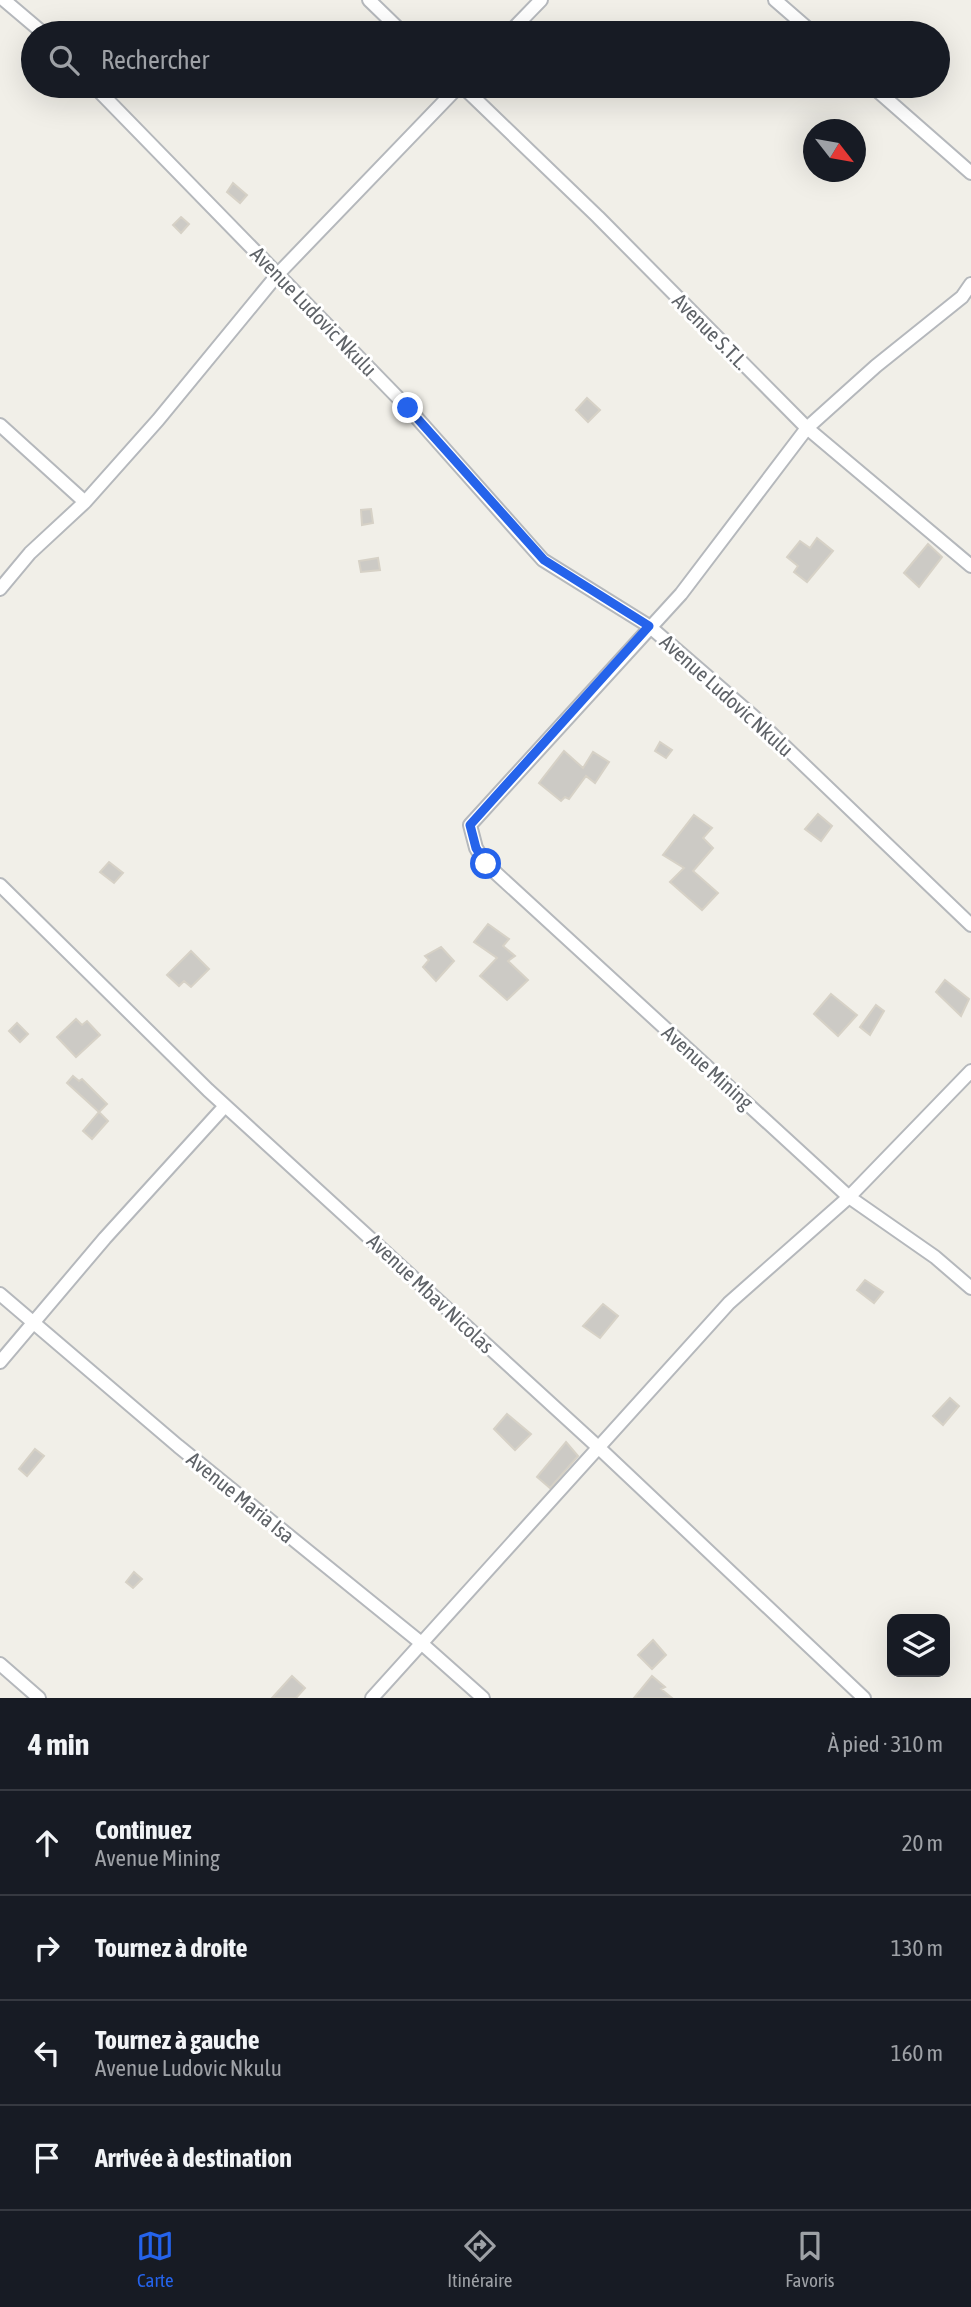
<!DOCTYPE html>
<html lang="fr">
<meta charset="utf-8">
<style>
:root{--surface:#171b24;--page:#20242c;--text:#f1f3f6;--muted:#9ea1a6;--line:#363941;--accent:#2563eb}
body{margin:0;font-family:"Asap Condensed",sans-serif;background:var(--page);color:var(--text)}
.controls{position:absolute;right:21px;bottom:21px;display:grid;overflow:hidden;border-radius:14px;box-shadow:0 7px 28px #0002}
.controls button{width:63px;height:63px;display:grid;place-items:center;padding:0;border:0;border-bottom:2px solid var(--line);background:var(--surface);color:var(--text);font:35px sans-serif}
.compass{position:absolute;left:803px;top:119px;width:63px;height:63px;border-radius:50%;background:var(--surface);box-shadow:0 7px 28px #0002;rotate:121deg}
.stop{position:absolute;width:21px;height:21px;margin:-16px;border:5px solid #2563eb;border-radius:50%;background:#fff}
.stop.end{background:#2563eb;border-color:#fff;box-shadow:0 2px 7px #0008}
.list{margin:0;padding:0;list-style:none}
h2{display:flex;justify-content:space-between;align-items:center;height:91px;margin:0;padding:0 28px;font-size:30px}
h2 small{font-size:23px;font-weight:400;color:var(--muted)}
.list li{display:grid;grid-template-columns:46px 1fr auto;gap:21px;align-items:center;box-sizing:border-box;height:105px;padding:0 28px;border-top:2px solid var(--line)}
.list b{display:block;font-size:26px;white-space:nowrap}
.list p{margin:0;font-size:23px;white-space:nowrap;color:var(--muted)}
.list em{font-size:23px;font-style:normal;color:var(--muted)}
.icon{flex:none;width:38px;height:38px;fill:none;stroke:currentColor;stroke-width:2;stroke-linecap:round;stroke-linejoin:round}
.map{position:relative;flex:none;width:971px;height:1698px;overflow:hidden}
.search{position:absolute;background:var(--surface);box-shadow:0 7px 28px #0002;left:21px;right:21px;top:21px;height:77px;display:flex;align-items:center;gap:18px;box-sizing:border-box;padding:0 24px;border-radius:38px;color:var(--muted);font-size:26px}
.sheet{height:511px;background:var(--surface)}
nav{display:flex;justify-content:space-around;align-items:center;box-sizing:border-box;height:98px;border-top:2px solid var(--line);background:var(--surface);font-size:19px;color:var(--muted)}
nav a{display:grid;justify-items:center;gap:4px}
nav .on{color:var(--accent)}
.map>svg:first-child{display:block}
.building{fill:#cccac5;stroke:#d6d1c6;stroke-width:2}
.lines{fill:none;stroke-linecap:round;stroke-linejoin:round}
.minor-casing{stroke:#b5b8bc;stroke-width:16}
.minor{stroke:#fff;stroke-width:12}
.route{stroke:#2563eb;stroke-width:9}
.labels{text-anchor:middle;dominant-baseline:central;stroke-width:6;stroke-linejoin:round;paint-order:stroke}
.street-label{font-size:21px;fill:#5f6368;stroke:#fff}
</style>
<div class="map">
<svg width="971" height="1698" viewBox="0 0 971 1698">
<rect width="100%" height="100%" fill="#f1efe8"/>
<path class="building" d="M 233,183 L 247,195 L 240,203 L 227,192 Z
M 181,217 L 189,224 L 181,233 L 173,225 Z
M 587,398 L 600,410 L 588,422 L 576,410 Z
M 371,509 L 373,523 L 362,525 L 361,510 Z
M 817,538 L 833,551 L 807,582 L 794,572 L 798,566 L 787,557 L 800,541 L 810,548 Z
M 928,544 L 942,557 L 919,587 L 904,573 Z
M 378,558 L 380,570 L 361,572 L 359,561 Z
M 660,742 L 672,750 L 666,758 L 655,751 Z
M 564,751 L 583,768 L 593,752 L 609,762 L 595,783 L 586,776 L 569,799 L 565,797 L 561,801 L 539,783 Z
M 818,814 L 832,826 L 821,841 L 805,829 Z
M 694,815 L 712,828 L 703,838 L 713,848 L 693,871 L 718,893 L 702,910 L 670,882 L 684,868 L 663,855 Z
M 109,862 L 123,873 L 114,883 L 100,872 Z
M 488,924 L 509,939 L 503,946 L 515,956 L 508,961 L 528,980 L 507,1000 L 480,976 L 497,958 L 474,942 Z
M 441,947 L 454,961 L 436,981 L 423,967 L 429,960 L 425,956 Z
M 191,951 L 209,969 L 191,987 L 184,981 L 179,986 L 167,975 Z
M 945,980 L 969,999 L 961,1016 L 936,992 Z
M 831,994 L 857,1015 L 838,1036 L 814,1014 Z
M 876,1005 L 884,1011 L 870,1035 L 860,1027 Z
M 76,1019 L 82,1025 L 87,1021 L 100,1035 L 76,1057 L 57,1037 Z
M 17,1023 L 28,1034 L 20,1042 L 9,1031 Z
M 73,1076 L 79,1081 L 82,1079 L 107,1104 L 99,1112 L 67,1083 Z
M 99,1112 L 108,1121 L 92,1139 L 83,1131 Z
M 865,1280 L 883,1292 L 874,1303 L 857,1290 Z
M 603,1304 L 618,1316 L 600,1338 L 583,1326 Z
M 950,1398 L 959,1406 L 943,1425 L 933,1416 Z
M 507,1414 L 531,1434 L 515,1450 L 494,1429 Z
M 566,1442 L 578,1456 L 550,1488 L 537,1477 Z
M 35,1449 L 44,1456 L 27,1476 L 19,1469 Z
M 134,1572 L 142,1579 L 133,1588 L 126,1582 Z
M 653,1640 L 666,1655 L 652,1669 L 638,1655 Z
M 292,1676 L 305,1688 L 296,1698 L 272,1698 Z
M 652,1676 L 665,1687 L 661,1689 L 672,1698 L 634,1698 Z"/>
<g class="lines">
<defs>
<path id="minor" d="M 4,0 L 43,33
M 369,0 L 403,33
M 775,0 L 813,33
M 509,33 L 541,0
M 94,86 L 408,408 L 543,560 L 649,626 L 753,716 L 971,925
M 462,86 L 598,217 L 807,428 L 971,566
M 872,86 L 971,173
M 971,284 L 962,297 L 876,366 L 807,428 L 681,594 L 470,825 L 476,848 L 486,864 L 849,1197 L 935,1257 L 971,1288
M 0,425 L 85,502
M 0,589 L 30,553 L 85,502 L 158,420 L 278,274 L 459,86
M 0,885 L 208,1090 L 598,1447 L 864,1698
M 0,1294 L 178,1446 L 420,1642 L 483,1698
M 0,1362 L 105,1238 L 225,1106
M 0,1664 L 39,1698
M 372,1698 L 729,1303 L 849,1197 L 971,1071"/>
</defs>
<use href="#minor" class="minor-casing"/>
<use href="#minor" class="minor"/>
</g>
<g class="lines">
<path class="route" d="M 408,408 L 544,560 L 649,626 L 470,825 L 476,848 L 486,864"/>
</g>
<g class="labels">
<g class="street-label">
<text transform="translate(314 311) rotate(46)">Avenue Ludovic Nkulu</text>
<text transform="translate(711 331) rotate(45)">Avenue S.T.L.</text>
<text transform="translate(727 695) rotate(42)">Avenue Ludovic Nkulu</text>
<text transform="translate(708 1067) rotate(42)">Avenue Mining</text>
<text transform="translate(431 1293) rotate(43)">Avenue Mbav Nicolas</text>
<text transform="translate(241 1497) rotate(39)">Avenue Maria Isa</text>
</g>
</g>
</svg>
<div class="controls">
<button><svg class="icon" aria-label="layers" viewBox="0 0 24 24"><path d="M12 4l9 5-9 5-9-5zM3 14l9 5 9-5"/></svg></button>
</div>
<svg class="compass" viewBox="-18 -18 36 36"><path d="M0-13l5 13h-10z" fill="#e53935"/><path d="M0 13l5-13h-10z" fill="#9ea1a6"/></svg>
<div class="stop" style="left:486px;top:864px"></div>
<div class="stop end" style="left:408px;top:408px"></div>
<div class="search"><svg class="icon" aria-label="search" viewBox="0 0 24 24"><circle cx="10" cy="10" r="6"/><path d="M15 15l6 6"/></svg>Rechercher</div>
</div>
<section class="sheet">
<h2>4 min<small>À pied · 310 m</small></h2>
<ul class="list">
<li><svg class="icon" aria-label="ahead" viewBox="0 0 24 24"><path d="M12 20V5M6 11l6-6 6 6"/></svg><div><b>Continuez</b><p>Avenue Mining</p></div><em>20 m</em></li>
<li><svg class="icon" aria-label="right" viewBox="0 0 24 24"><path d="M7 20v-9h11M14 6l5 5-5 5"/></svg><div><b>Tournez à droite</b></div><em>130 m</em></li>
<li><svg class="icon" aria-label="left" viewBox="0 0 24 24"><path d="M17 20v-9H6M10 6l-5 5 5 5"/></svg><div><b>Tournez à gauche</b><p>Avenue Ludovic Nkulu</p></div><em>160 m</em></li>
<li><svg class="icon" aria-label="arrive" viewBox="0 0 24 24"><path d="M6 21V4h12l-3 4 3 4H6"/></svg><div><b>Arrivée à destination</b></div></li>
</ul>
</section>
<nav>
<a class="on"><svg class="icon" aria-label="map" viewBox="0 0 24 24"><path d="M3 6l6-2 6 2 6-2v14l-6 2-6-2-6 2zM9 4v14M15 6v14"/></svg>Carte</a>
<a><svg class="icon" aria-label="directions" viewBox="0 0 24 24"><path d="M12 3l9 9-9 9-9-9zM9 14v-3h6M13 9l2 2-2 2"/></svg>Itinéraire</a>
<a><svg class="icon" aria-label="saved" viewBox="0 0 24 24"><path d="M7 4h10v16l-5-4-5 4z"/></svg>Favoris</a>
</nav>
